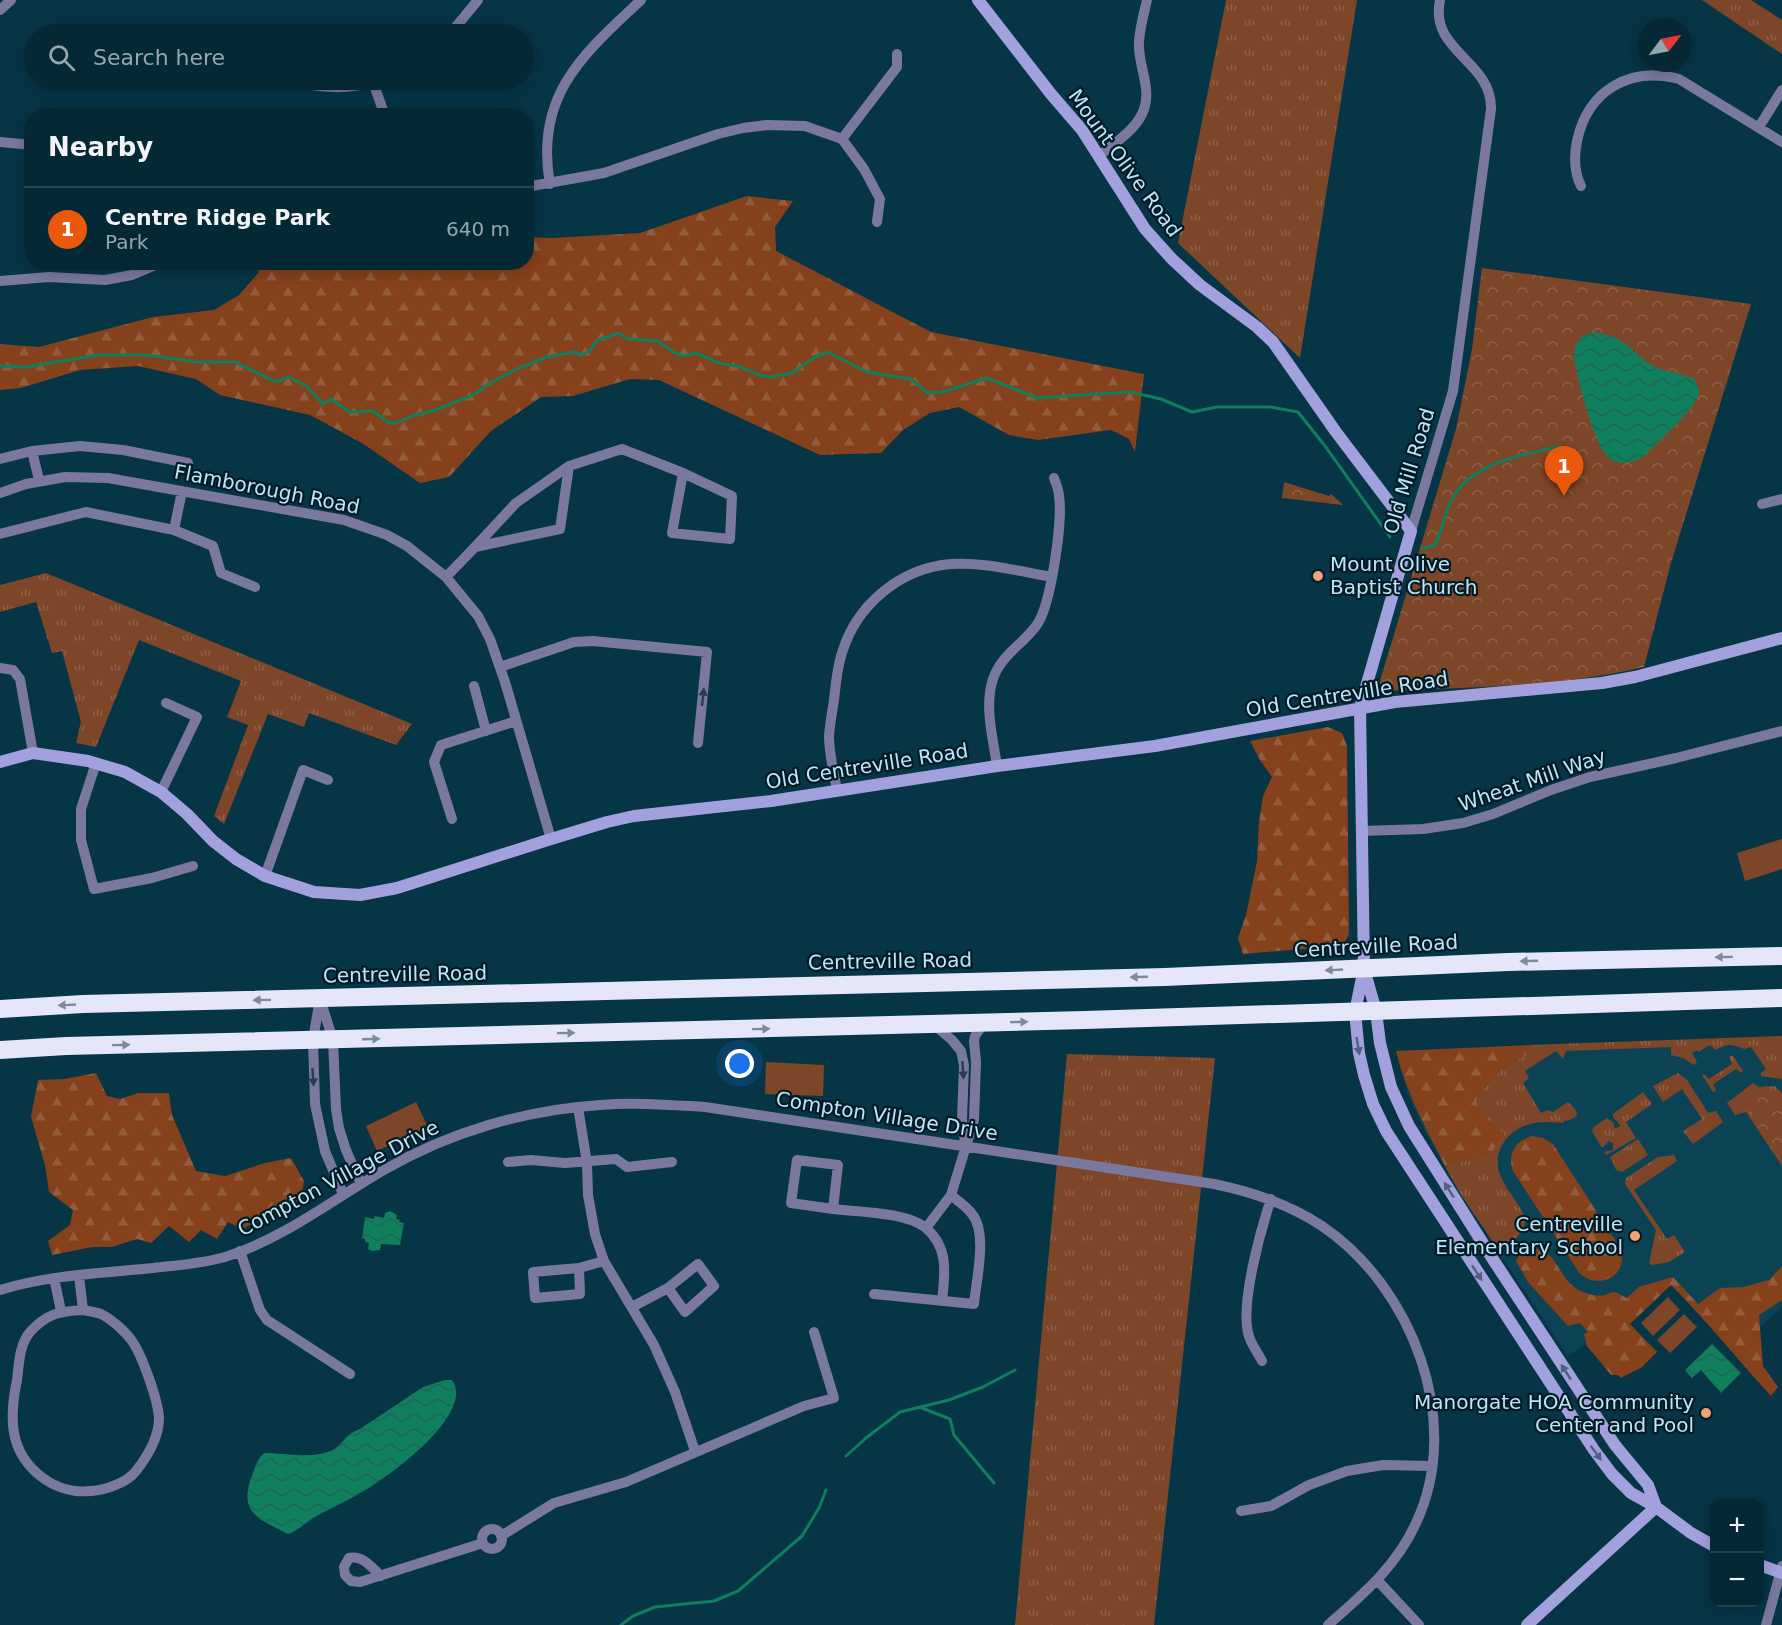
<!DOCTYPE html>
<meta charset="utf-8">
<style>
:root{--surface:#042834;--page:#0d303c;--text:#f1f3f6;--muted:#97a6ac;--line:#25444f;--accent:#ea580c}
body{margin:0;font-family:"DejaVu Sans",sans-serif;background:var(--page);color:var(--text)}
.controls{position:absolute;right:18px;bottom:18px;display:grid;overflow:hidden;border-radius:12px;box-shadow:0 3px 15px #0003}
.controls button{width:54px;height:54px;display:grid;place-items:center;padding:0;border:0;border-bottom:2px solid var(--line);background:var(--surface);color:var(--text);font:30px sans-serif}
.compass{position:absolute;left:1638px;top:18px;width:54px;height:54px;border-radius:50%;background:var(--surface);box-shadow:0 3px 15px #0003;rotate:58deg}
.you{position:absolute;left:740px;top:1064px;width:21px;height:21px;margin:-15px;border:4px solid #fff;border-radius:50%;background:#1a73e8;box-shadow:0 0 0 9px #1a73e833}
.badge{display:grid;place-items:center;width:39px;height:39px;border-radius:50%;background:var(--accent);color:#fff;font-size:20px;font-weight:700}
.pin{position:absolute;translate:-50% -50px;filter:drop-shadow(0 2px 3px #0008)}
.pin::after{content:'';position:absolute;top:32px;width:21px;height:18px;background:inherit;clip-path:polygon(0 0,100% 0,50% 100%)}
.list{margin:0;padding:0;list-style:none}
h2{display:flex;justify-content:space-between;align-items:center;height:78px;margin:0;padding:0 24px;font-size:26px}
h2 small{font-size:20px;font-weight:400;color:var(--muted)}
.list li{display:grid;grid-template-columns:39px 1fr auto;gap:18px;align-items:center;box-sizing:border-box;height:84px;padding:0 24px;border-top:2px solid var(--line)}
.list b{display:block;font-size:22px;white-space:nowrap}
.list p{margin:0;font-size:20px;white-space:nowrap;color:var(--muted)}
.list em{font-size:20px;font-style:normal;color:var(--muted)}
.icon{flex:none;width:33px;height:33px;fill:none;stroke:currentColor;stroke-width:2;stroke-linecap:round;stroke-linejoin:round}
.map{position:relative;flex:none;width:1782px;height:1625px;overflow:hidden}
.search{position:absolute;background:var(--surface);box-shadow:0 3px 15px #0003;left:24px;top:24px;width:510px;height:66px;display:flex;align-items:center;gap:15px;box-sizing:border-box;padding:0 21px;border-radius:33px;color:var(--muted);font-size:22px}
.panel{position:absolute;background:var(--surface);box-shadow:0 3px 15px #0003;left:24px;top:108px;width:510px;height:162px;border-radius:24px}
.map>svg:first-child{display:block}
.built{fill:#0b4355}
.grass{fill:url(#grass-tufts)}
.forest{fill:url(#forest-firs)}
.park{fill:url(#park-crowns)}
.pitch{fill:#7e4629}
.water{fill:url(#water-waves)}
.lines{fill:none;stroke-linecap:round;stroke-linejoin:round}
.stream{stroke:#0f7f5e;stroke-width:3}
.street{stroke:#7a789f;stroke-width:10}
.secondary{stroke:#a3a0de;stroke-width:12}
.highway{stroke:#e6e6f9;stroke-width:18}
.oneway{fill:#2c3c50}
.oneway2{fill:#7f8b9a}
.oneway3{fill:#525e82}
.poi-dot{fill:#f1a27b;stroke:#021b25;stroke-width:2}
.labels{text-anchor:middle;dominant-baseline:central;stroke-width:4.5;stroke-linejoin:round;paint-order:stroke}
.street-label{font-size:20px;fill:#bee4f5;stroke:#021b25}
.poi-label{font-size:20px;fill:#bee4f5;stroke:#021b25;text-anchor:end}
</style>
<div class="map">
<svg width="1782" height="1625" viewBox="0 0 1782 1625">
<defs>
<pattern id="grass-tufts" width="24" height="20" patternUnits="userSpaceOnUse" patternTransform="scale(1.5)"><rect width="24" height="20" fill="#7e4629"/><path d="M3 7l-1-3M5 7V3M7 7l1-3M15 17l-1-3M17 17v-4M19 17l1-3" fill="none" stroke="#8e6149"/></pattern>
<pattern id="forest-firs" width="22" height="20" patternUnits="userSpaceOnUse" patternTransform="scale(1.5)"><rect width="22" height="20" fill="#85411c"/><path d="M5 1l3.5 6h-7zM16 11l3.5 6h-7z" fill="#945c3e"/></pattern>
<pattern id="park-crowns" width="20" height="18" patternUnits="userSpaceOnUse" patternTransform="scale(1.5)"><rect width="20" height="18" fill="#7e4629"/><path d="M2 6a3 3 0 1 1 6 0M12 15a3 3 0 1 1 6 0" fill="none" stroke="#8e6149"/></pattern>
<pattern id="water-waves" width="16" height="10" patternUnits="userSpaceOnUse" patternTransform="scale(1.5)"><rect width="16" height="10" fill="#0f7f5e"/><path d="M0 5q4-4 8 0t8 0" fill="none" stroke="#226455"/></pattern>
</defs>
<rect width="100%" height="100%" fill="#063546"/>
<path class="built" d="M 1782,1037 L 1782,1307 L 1739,1346 L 1676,1282 L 1568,1356 L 1458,1191 L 1425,1131 L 1408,1095 L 1397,1051 Z"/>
<path class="grass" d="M 1226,0 L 1357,0 L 1300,358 L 1178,243 Z
M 1702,0 L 1751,0 L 1782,20 L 1782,54 Z
M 46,573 L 412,724 L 396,745 L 309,713 L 304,727 L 268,714 L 224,824 L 214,816 L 248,725 L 227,717 L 241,681 L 139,640 L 96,747 L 76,743 L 81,722 L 62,651 L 52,653 L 36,602 L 0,612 L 0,585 Z
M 1782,1036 L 1782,1079 L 1761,1076 L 1761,1073 L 1766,1069 L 1751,1047 L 1744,1049 C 1732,1044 1728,1043 1716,1050 L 1710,1045 L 1698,1052 L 1697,1050 L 1692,1053 L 1697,1062 L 1694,1065 L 1683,1058 L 1671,1055 L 1671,1047 L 1566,1051 L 1563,1059 L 1556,1051 L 1525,1071 L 1529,1078 L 1523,1083 L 1541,1113 L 1548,1110 L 1553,1112 L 1568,1102 L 1576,1110 L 1577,1116 L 1570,1120 L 1564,1121 L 1564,1123 C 1551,1122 1539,1121 1527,1125 C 1507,1131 1491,1154 1500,1175 C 1507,1191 1519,1203 1526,1219 C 1523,1235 1510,1249 1493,1242 L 1460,1193 L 1445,1166 L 1491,1153 L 1476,1101 C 1489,1077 1502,1068 1526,1055 L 1529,1045 Z
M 1067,1054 L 1215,1058 L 1154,1625 L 1015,1625 Z
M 1731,1056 L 1733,1056 L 1743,1071 L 1742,1073 L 1736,1069 L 1713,1084 L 1716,1091 L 1713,1092 L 1702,1075 L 1704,1074 L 1709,1079 L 1732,1064 L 1729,1057 Z
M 1678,1073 L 1687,1080 L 1708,1113 L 1716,1111 L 1723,1122 L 1693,1144 L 1683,1131 L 1702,1119 L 1682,1089 L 1663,1102 L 1653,1086 Z
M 1753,1083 L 1759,1087 L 1775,1086 L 1782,1093 L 1782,1166 L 1746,1112 L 1735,1115 L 1727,1103 Z
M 1643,1092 L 1652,1104 L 1626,1122 L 1636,1138 L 1606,1155 L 1604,1152 L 1613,1150 L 1613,1143 L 1609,1141 L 1602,1148 L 1592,1131 L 1594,1127 L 1607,1118 L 1614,1123 L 1614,1128 L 1619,1127 L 1620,1125 L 1613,1117 L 1613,1114 Z
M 1638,1139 L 1648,1155 L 1622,1172 L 1616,1170 L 1610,1157 Z
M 1674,1155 L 1677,1161 L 1634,1190 L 1667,1239 L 1674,1235 L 1685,1252 L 1669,1262 L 1652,1265 L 1649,1263 L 1656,1230 L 1625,1184 L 1626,1178 L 1658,1157 Z"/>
<path class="forest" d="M 747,196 L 793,201 L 775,227 L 776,251 L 931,332 L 1144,374 L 1135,452 L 1129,439 L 1111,430 L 1038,440 L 1009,435 L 959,407 L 930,413 L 903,430 L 881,453 L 820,455 L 659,380 L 630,379 L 573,396 L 541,397 L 491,431 L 449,477 L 420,483 L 362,443 L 310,415 L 220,395 L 196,379 L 138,366 L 80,370 L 21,388 L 0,390 L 0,344 L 39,347 L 153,317 L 214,310 L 239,295 L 259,272 L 255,263 L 526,262 L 527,237 L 552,238 L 640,233 Z
M 1328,727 L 1342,733 L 1347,746 L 1349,934 L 1345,942 L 1338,946 L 1243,954 L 1238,938 L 1246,915 L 1257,861 L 1259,822 L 1263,796 L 1272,777 L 1260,760 L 1250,741 Z
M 1529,1045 L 1526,1055 C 1502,1068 1490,1077 1476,1101 L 1480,1110 L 1485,1112 L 1504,1135 L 1491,1153 L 1445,1166 C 1426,1128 1406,1093 1396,1051 Z
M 96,1073 L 107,1096 L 120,1099 L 138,1093 L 169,1093 L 172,1115 L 196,1171 L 225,1176 L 265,1163 L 291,1158 L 304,1181 L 301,1200 L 279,1207 L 243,1229 L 228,1222 L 217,1239 L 201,1230 L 189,1242 L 169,1226 L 151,1243 L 137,1239 L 112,1247 L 92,1247 L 52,1255 L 48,1241 L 70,1225 L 73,1210 L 49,1192 L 45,1165 L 31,1117 L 38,1080 L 64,1079 Z
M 1532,1136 L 1543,1138 L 1553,1144 L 1620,1248 C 1630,1274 1601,1291 1580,1274 L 1513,1171 C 1507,1154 1515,1141 1532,1136 Z
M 1531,1248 C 1556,1248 1557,1274 1574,1287 C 1582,1293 1594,1297 1605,1295 C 1608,1294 1611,1292 1614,1292 C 1617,1292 1623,1296 1627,1298 L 1639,1287 L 1673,1277 L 1698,1304 L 1720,1288 L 1743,1287 L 1769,1280 L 1782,1266 L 1782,1300 L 1759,1315 L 1763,1366 L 1778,1387 L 1771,1396 C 1737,1359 1706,1320 1671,1285 L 1630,1324 L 1657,1352 L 1642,1367 L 1621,1378 L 1618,1375 L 1611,1375 L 1587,1346 L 1584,1334 L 1588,1332 L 1580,1323 L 1568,1326 L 1528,1282 L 1516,1261 L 1520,1254 Z"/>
<path class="park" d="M 1482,268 L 1751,304 L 1671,563 L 1644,667 C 1559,687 1471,687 1384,691 L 1379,684 L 1456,429 L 1472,349 Z
M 1284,482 L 1329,496 L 1331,494 L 1343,505 L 1282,498 Z
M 1768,1086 L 1782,1107 L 1782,1152 L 1777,1155 L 1743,1103 Z"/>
<path class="pitch" d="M 1782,839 L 1782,869 L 1745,881 L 1737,853 Z
M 766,1062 L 824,1065 L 823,1096 L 765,1094 Z
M 416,1102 L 428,1127 L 377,1151 L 366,1126 Z
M 1668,1297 L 1680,1310 L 1653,1336 L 1641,1323 Z
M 1684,1314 L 1697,1327 L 1670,1353 L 1657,1340 Z"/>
<path class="water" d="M 1594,332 L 1614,337 L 1629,346 L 1646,362 L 1660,369 L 1694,378 C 1696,382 1699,388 1699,392 C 1699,406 1653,447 1642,458 C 1631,463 1616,466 1607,456 C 1593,441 1576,376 1574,354 C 1574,348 1577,342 1581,337 Z
M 390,1211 L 397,1215 L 396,1219 L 400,1220 L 399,1222 L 404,1223 L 400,1245 L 381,1244 L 380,1250 L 372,1251 L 368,1249 L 369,1243 L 365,1242 L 365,1239 L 362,1238 L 365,1217 L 374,1219 L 375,1216 L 384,1218 L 385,1213 Z
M 1712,1344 L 1741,1373 L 1721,1393 L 1701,1370 L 1692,1378 L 1685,1370 Z
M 445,1380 L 452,1380 C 475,1412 396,1471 372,1486 C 354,1498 334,1506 315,1517 C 306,1522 298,1531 288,1534 C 259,1519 239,1514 251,1478 C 255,1469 256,1460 264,1453 C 284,1453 316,1460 334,1449 C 346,1441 344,1435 360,1429 L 423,1387 Z"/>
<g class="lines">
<path class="stream" d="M 0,366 L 27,367 L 98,355 L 146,355 L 197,362 L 235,362 L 276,382 L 289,377 L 306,386 L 323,404 L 331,399 L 349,412 L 373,411 L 389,423 L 396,423 L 412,416 L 438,409 L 475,394 L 490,383 L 519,368 L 547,357 L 574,352 L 581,355 L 590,351 L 596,341 L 619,333 L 628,339 L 658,341 L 673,352 L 684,356 L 696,353 L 719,363 L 741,367 L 759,375 L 770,377 L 792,373 L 815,357 L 827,352 L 867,372 L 911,379 L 928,393 L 942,392 L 987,378 L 1037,398 L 1130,392 L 1161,399 L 1192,412 L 1217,407 L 1270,407 L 1298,412 L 1325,446 L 1390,537
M 1422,549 L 1435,545 C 1441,532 1444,518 1449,505 C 1467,463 1521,455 1561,446
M 922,1408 L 950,1419 L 954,1435 L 994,1483
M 846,1456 L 866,1438 L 900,1412 L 949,1400 L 983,1387 L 1015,1370
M 621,1625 L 633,1616 L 655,1607 L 714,1601 L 738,1591 L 802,1536 L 819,1508 L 826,1490"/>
<path class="street" d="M 0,10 L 11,0
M 450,34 L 478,0
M 292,80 C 318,89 352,90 378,80
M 373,82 L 385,116
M 1759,127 L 1782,90
M 842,139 L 897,67 L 897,54
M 0,142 L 32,145
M 1099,156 C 1113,144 1134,131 1142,114 C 1154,89 1137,66 1139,41 C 1140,27 1144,13 1147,0
M 550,184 C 534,96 583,54 641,0
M 1581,186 C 1574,172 1574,156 1577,141 C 1588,90 1630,66 1679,79 L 1782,142
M 526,187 L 604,173 L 718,134 L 743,128 L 767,125 L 805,126 L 842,139 L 864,169 L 880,199 L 877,222
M 0,281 L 49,277 L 105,280 L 132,275 L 163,262
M 0,459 L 32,451
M 683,473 L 732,496 L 730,539 L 672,533 Z
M 39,480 L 32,451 L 80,446 L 123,450 L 188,463
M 182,491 L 174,530 L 213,546 L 221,573 L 255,587
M 0,493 L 26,484 L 65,477 L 108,478 L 344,520 L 387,535 L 407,546 L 446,577 L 478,616 L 490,639 L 505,682 L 551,839
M 1762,504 L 1782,499
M 1411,531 L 1453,391 L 1491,109 C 1492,60 1429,52 1440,0
M 0,534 L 86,512 L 174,530
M 475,547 L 516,503 L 569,466 L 622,449 L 683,473
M 446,577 L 475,547 L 560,529 L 569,466
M 500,667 L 574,642 L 593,641 L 707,652 L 698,743
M 0,668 L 13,670 L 20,679 L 33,753
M 474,686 L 486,731
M 96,763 L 81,809 L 81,840 L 94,889 L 152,878 L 193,866
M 997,766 C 993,738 984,706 993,679 C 1001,655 1022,645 1036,626 C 1051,607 1063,520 1059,496 C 1059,490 1056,484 1054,478
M 837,791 C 834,773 829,754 829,736 C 830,724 832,712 834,700 C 836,683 837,666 843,650 C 857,606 897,572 942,565 C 978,560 1017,571 1052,577
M 161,792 L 197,717 L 166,703
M 452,819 L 434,762 L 441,745 L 516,721
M 1362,831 L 1423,829 L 1463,823 L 1493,814 L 1551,790 L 1590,777 L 1676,758 L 1782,731
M 265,876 L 303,770 L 328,780
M 320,998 L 313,1040 L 315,1104 L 325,1151 L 343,1194
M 321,1002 L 333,1040 L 336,1109 L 339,1128 L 346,1150 L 361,1184
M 933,1024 L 952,1040 L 961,1051 L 964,1065 L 962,1119 L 965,1143
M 578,1107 L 587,1163 L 588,1195 L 595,1234 L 604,1261 L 654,1345 L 675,1392 L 695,1451
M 797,1160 L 838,1165 L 833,1209 L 791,1203 Z
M 508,1162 L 531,1160 L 565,1163 L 616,1159 L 627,1167 L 672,1162
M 833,1209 C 858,1212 907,1212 926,1228 L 951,1195
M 926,1228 C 949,1248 945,1273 942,1301
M 240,1251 L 260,1310 L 267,1320 L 350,1374
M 579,1268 L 533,1272 L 535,1298 L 580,1294 L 579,1268 L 604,1261
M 79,1276 L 83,1310
M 54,1278 L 61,1311
M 0,1290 C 49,1275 102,1273 153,1268 C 177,1265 201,1264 225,1257 C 283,1239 332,1200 384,1170 C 449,1132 525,1110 600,1105 C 635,1102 670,1105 705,1107 L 1214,1184 C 1253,1192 1289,1204 1322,1226 C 1412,1287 1464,1421 1416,1523 C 1396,1567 1363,1594 1328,1625
M 874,1294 L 974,1304 C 976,1281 988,1233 972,1214 C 967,1207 958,1201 951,1195 L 974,1120 L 976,1062 L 974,1041 L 975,1036 L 984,1023
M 632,1307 L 668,1288 L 698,1264 L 714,1286 L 685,1312 L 668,1288
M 83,1310 C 88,1311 95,1312 101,1314 C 111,1319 125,1331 132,1341 C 142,1355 158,1400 159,1418 C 159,1437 147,1457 136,1471 C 127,1483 105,1490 91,1491 C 52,1495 16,1465 13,1425 C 12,1411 14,1394 17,1380 C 19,1365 19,1345 30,1332 C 46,1314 60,1311 83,1310 Z
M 1262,1361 C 1258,1353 1251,1344 1249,1336 C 1239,1307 1261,1229 1271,1199
M 1241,1511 L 1271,1506 L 1309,1485 L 1347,1471 L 1383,1465 L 1432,1466
M482 1539a10 10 0 1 1 20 0a10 10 0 1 1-20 0Z
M 501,1536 L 554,1503 L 626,1482 L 804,1406 L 834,1398 L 814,1332
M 381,1576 C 371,1567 363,1555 349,1558 L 344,1567 L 345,1575 L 351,1581 L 360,1582 L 483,1543
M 1378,1581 L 1419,1625
M 1766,1625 L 1782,1566"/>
<path class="secondary" d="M 978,0 L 1051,94 L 1082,130 L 1145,229 L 1171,258 L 1200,285 L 1257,327 L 1273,342 L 1336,432 L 1411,531 L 1360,708 L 1364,968 L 1355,1012 L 1359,1053 L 1364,1075 L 1373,1104 L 1386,1131 L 1594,1450 L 1612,1474 L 1631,1493 L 1656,1507 L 1691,1533 L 1714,1546
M 0,762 L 33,753 L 88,761 L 125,772 L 161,792 L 187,814 L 213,841 L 236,859 L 265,876 L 314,892 L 360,895 L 397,888 L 551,839 L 607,822 L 634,816 L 771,801 L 997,766 L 1155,746 L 1395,702 L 1602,683 L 1635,677 L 1782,638
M 1364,969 L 1376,1011 L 1380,1043 L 1391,1087 L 1409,1126 L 1494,1261 L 1615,1445 L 1648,1485 L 1656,1507
M 1760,1565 L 1782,1573
M 1527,1625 L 1656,1507"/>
<path class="highway" d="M 0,1009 L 83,1004 L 1165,977 L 1508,962 L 1782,956
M 0,1050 L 66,1046 L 1085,1020 L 1782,998"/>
</g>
<defs><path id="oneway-solid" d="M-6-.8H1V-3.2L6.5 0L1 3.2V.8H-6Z" transform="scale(1.5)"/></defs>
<g class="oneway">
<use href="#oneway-solid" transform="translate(703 697) rotate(-84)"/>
<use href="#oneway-solid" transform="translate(963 1070) rotate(86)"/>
<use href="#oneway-solid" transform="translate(313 1077) rotate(86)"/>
</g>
<g class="oneway2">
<use href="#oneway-solid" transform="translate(1724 957) rotate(179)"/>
<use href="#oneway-solid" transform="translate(1529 961) rotate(178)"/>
<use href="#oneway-solid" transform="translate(1334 970) rotate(177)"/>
<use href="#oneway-solid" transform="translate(1139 977) rotate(178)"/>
<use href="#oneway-solid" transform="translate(262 1000) rotate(179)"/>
<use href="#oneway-solid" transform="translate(67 1005) rotate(177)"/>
<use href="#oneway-solid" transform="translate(1019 1022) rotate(-1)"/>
<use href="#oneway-solid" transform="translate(761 1029) rotate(-1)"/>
<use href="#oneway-solid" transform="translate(566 1033) rotate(-1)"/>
<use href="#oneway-solid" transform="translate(371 1039) rotate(-2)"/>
<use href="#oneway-solid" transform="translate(121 1045) rotate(-1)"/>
</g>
<g class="oneway3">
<use href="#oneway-solid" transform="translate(1358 1046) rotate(81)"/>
<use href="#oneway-solid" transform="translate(1449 1190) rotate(-122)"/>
<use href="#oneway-solid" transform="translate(1477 1273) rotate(57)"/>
<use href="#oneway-solid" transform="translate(1566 1372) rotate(-123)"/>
<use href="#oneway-solid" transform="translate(1596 1453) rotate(54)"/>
</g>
<g class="poi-dot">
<circle cx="1318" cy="576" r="6"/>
<circle cx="1635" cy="1236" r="6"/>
<circle cx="1706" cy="1413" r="6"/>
</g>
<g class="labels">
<g class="street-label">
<text transform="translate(1125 163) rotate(54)">Mount Olive Road</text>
<text transform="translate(1409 471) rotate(-73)">Old Mill Road</text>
<text transform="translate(267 489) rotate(11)">Flamborough Road</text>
<text transform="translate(1347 694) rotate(-9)">Old Centreville Road</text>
<text transform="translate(867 766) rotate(-9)">Old Centreville Road</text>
<text transform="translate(1532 780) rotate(-19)">Wheat Mill Way</text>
<text transform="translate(1376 946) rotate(-3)">Centreville Road</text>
<text transform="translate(890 961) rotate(-1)">Centreville Road</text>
<text transform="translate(405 974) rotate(-1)">Centreville Road</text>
<text transform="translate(887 1116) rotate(9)">Compton Village Drive</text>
<text transform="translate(338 1178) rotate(-28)">Compton Village Drive</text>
</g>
<g class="poi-label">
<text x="1330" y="564" text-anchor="start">Mount Olive<tspan x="1330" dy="23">Baptist Church</tspan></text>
<text x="1623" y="1224">Centreville<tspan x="1623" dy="23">Elementary School</tspan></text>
<text x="1694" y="1402">Manorgate HOA Community<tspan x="1694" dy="23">Center and Pool</tspan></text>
</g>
</g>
</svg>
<div class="controls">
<button>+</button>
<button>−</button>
</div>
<svg class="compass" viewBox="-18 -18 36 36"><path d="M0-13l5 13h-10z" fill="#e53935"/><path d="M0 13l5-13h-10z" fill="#97a6ac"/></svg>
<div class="you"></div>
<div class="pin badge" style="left:1564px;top:496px">1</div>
<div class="search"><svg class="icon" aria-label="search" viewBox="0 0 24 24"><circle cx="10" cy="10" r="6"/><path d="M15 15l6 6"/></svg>Search here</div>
<section class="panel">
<h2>Nearby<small></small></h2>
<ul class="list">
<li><span class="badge">1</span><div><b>Centre Ridge Park</b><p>Park</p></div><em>640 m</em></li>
</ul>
</section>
</div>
